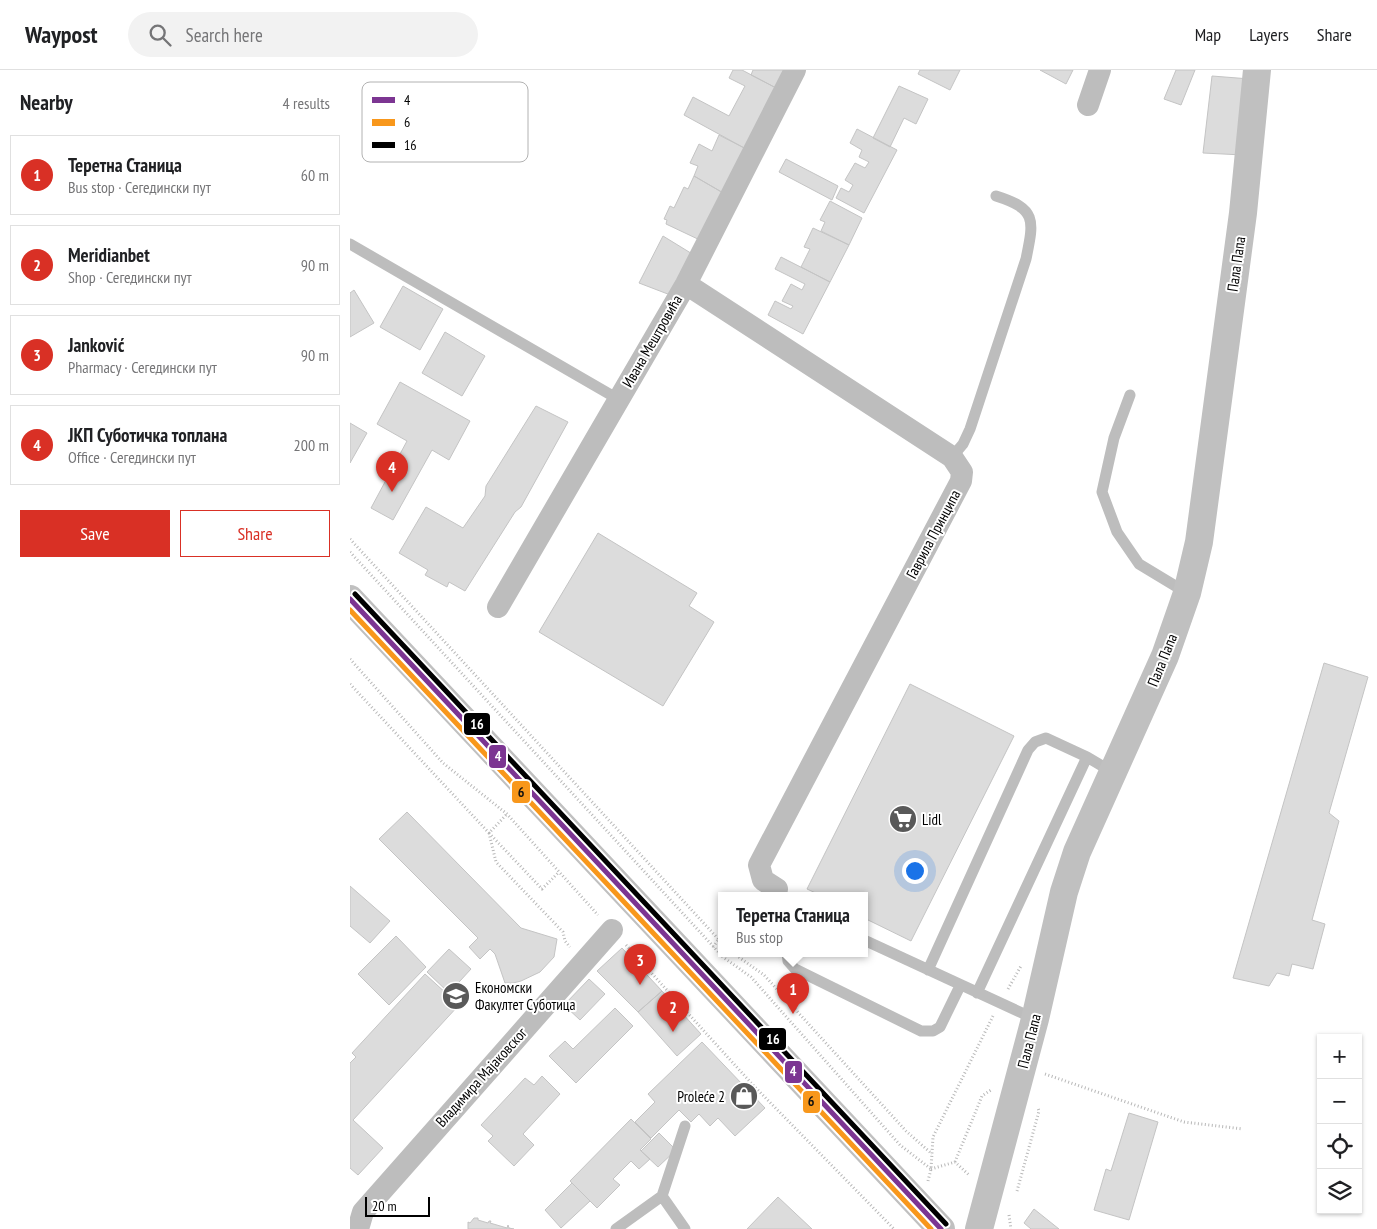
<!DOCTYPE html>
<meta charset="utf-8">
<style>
:root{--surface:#fff;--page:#f2f2f2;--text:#202124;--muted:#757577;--line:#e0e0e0;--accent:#d93025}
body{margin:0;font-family:"PT Sans Narrow",sans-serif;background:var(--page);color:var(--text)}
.controls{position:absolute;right:15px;bottom:15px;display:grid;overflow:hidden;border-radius:0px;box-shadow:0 1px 4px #0004}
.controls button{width:45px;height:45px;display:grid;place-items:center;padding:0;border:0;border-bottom:1px solid var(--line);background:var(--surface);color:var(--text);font:25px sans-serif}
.scale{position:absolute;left:15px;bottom:12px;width:65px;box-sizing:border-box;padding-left:5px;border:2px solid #000;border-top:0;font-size:14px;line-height:18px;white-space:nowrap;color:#000;-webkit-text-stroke:4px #fff;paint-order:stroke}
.you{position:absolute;left:564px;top:800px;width:18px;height:18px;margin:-12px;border:4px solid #fff;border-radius:50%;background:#1a73e8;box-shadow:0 0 0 8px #1a73e833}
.badge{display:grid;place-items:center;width:32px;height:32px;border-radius:50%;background:var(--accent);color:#fff;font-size:16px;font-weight:700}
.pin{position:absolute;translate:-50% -41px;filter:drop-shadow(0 1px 2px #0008)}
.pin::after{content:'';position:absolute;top:26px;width:18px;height:15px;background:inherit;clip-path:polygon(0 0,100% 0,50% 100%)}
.popup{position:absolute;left:368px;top:822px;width:150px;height:65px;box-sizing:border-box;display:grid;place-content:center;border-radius:0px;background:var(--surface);filter:drop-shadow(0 1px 4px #0005);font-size:16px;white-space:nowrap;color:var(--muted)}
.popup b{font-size:19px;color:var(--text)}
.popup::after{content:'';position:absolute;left:50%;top:100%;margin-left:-10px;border:10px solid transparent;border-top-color:var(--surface)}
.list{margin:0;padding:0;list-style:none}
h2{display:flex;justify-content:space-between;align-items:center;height:65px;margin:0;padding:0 20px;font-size:21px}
h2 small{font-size:16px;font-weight:400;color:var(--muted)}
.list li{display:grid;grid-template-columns:32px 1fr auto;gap:15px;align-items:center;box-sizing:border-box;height:80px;margin:0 10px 10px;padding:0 10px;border:1px solid var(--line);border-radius:0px}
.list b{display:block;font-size:19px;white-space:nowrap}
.list p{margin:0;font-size:16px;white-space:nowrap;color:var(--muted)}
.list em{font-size:16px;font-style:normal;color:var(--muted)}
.actions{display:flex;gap:10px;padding:15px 20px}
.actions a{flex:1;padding:11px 0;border:1px solid var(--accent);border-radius:0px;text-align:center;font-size:18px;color:var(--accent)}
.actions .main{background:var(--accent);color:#fff}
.icon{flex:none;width:28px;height:28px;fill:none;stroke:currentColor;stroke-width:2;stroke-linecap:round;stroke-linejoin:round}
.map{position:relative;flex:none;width:1027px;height:1159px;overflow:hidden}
header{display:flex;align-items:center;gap:30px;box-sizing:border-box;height:70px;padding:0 25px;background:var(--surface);border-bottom:1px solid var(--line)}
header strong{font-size:24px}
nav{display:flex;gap:28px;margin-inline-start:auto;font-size:18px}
.search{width:350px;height:45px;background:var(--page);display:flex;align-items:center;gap:12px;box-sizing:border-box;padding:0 18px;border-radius:28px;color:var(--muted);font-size:19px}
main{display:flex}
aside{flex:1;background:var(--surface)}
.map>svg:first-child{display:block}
.building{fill:#dcdcdc;stroke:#c4c4c4}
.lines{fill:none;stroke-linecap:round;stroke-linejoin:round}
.path{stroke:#b8b8b8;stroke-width:3;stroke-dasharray:1 2.5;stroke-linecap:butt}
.lane{stroke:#bdbdbd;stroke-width:11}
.street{stroke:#bdbdbd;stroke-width:22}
.secondary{stroke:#c0c0c0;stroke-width:28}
.bus-1-casing{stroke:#fff;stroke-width:9}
.bus-2-casing{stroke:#fff;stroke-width:9}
.bus-3-casing{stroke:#fff;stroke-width:9}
.bus-1{stroke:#7c3592;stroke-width:5}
.bus-2{stroke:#f8971b;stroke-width:5}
.bus-3{stroke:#000;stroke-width:5}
.labels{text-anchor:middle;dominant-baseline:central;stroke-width:4;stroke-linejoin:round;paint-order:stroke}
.street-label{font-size:15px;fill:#000;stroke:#fff}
.poi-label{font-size:15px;fill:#000;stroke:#fff;text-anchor:start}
.key{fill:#fff;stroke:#b2b2b2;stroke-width:1}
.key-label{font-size:14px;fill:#000}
.line-badge{stroke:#fff;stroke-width:2}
.badge-label{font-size:14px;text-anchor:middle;font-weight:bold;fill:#fff}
.pale-badge-label{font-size:14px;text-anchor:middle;font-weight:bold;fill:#111}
</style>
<header>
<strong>Waypost</strong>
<div class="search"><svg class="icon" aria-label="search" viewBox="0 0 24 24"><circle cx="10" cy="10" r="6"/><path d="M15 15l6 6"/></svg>Search here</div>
<nav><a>Map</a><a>Layers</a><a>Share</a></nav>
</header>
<main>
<aside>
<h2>Nearby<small>4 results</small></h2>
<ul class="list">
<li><span class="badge">1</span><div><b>Теретна Станица</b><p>Bus stop · Сегедински пут</p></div><em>60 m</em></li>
<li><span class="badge">2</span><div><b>Meridianbet</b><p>Shop · Сегедински пут</p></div><em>90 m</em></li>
<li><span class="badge">3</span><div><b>Janković</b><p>Pharmacy · Сегедински пут</p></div><em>90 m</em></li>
<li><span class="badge">4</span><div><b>ЈКП Суботичка топлана</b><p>Office · Сегедински пут</p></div><em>200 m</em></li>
</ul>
<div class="actions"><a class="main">Save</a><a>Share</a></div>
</aside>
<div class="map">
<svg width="1027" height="1159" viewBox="0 0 1027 1159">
<rect width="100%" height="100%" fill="#fff"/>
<path class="building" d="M 383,0 L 392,0 L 430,20 L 398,80 L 334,45 L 343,27 L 379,46 L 395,16 L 379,8 Z
M 403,0 L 440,0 L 430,20 L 401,5 Z
M 570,0 L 610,0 L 600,20 L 568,4 Z
M 690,0 L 723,0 L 716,14 Z
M 826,0 L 845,0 L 831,35 L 814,29 Z
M 862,6 L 900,9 L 893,85 L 853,83 Z
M 549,16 L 578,29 L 566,54 L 554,48 L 540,77 L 523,68 Z
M 507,59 L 547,80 L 514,143 L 486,128 L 491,118 L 499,122 L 503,115 L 495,110 L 505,93 L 515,98 L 519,92 L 509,87 L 512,80 L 500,73 Z
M 369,65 L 398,80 L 375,124 L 344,106 L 348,96 L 340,93 L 349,74 L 362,81 Z
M 436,89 L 488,116 L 482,130 L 429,102 Z
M 344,106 L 375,124 L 352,171 L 316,154 L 317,150 L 314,149 L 320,136 L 324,138 L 334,117 L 338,119 Z
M 480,131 L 512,148 L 499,175 L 471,161 L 475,152 L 470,150 Z
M 463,158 L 499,175 L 480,212 L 451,197 L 460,179 L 454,177 Z
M 313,166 L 344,185 L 323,226 L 289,213 Z
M 431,187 L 480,212 L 453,264 L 418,245 L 425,231 L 441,239 L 443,236 L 432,231 L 441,214 L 452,220 L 455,214 L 425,199 Z
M 53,216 L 93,239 L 70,280 L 30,257 Z
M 4,220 L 24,253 L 0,267 L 0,223 Z
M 95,262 L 135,286 L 112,326 L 72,303 Z
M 50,312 L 120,351 L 99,390 L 82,380 L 43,450 L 21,438 L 57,371 L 27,354 Z
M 186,336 L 218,352 L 171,437 L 165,442 L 115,521 L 99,512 L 97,517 L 75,505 L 78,500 L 49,483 L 76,437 L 113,458 L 135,426 L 136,416 Z
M 0,353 L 17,363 L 0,393 Z
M 248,463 L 347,523 L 339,536 L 364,552 L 313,636 L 189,562 Z
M 974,593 L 1018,607 L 979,743 L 989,751 L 962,850 L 975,854 L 963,899 L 942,894 L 939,906 L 927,903 L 919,916 L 883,908 Z
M 560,614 L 664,666 L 561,871 L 514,848 L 514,825 L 470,825 L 457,819 Z
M 57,742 L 171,858 L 207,869 L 204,887 L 190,902 L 171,911 L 163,913 L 155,913 L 145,884 L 140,879 L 130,889 L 119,877 L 128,868 L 29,769 Z
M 0,816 L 40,851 L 20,873 L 0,856 Z
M 46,866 L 76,897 L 39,935 L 8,904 Z
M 272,878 L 312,921 L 288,942 L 247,901 Z
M 99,879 L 121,899 L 99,923 L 77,902 Z
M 75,904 L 109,935 L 3,1050 L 33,1078 L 8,1105 L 0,1098 L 0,993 L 6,987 L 2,983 Z
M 239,909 L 255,924 L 230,950 L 214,935 Z
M 312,921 L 351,964 L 327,986 L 288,942 Z
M 265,938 L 283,956 L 226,1013 L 199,986 L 215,971 L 223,979 Z
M 352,972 L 415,1038 L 385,1066 L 368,1048 L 360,1056 L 349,1044 L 341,1052 L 329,1040 L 301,1068 L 285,1052 L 305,1032 L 298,1024 Z
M 192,1006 L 210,1024 L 173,1064 L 184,1075 L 164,1096 L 138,1071 L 143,1066 L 131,1055 L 175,1008 L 184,1015 Z
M 779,1043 L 808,1052 L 779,1150 L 744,1140 L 756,1099 L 761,1101 Z
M 281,1049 L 301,1069 L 290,1080 L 300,1089 L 289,1099 L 281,1091 L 263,1109 L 270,1115 L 247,1138 L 220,1111 Z
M 309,1063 L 326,1080 L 308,1097 L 291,1081 Z
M 222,1113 L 240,1131 L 211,1158 L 195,1140 Z
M 428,1127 L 462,1159 L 397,1159 Z
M 684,1139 L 709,1159 L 681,1159 L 674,1153 Z
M 124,1148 L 128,1148 L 128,1150 L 138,1153 L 139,1151 L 141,1151 L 140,1153 L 157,1158 L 158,1155 L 159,1158 L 164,1159 L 118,1159 L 118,1152 L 120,1153 Z"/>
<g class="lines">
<path class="path" d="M 0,469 L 372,873
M 0,482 L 373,887 L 401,907 L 550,1075 L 581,1099
M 0,589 L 93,693 L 157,744 L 248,845
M 0,614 L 139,763 L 157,744
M 139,763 L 146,792 L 213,862 L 215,871 L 220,877
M 139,763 L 192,819 L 209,802
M 276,875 L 403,1015 L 544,1159
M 363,877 L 372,865
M 383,883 L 414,905 L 556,1061 L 582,1084
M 658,919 L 671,896
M 695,1004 L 834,1052 L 893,1059
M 605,1092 L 632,1026 L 641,1020
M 581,1099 L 605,1092 L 619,1105
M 578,1111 L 581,1099 L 583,1067 L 643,946
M 667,1121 L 689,1041 L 688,1038
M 659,1145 L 661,1159"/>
<path class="lane" d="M 0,174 L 268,329
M 780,325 L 764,368 L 752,422 L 767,462 L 789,494 L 837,523
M 602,387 L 613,374 L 620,359 L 676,189 C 684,150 687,139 646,126
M 514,870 L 685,949
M 437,883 L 438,891 L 445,899 L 571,961 L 583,961 L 590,957 L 610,916
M 578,900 L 678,680 L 685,672 L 696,668 L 737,687 L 764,703
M 627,923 L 737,687
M 312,1126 L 335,1159
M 266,1159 L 312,1126 L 335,1056"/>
<path class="street" d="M 738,35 L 750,0
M 336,214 L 602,387 L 612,402 L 611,411 L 409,795 L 413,810 L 427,819
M 148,537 L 336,214 L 445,0
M 8,1159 L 13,1142 L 262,860"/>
<path class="secondary" d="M 0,529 L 591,1159
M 629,1159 L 685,949 L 714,822 L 727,782 L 815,586 L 837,523 L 849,472 L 893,143 L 907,0"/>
<defs>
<path id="bus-1" d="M 0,529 L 591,1159"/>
<path id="bus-2" d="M 0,540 L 581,1159"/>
<path id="bus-3" d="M 5,524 L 596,1154"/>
</defs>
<use href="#bus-1" class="bus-1-casing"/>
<use href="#bus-2" class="bus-2-casing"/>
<use href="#bus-3" class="bus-3-casing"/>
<use href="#bus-1" class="bus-1"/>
<use href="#bus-2" class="bus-2"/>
<use href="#bus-3" class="bus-3"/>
</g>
<defs>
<symbol id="supermarket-disc" viewBox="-11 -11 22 22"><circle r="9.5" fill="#595959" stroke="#fff"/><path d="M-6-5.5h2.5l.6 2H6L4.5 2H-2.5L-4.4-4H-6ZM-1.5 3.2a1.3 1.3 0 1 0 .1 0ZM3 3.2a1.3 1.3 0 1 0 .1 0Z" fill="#fff"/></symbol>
<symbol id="university-disc" viewBox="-11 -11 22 22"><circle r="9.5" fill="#595959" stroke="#fff"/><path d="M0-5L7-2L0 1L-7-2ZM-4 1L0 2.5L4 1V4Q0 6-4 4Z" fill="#fff"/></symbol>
<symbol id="shop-disc" viewBox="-11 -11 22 22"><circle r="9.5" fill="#595959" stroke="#fff"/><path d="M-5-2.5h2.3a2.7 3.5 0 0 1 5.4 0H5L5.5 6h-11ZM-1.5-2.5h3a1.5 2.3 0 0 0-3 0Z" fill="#fff"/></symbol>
</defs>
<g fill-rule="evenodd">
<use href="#supermarket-disc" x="537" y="733" width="32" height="32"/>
<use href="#university-disc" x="90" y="910" width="32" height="32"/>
<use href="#shop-disc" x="378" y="1010" width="32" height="32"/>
</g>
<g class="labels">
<g class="street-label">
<text transform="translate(886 194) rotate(-82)">Пала Папа</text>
<text transform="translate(302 271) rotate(-60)">Ивана Мештровића</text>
<text transform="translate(583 464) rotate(-62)">Гаврила Принципа</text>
<text transform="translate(812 590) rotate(-68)">Пала Папа</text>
<text transform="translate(679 971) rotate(-76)">Пала Папа</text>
<text transform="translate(131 1007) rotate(-48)">Владимира Мајаковског</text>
</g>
<g class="poi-label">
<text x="572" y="749">Lidl</text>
<text x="125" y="917">Економски<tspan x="125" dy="17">Факултет Суботица</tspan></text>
<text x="375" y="1026" text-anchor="end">Proleće 2</text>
</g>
</g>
<rect x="12" y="12" width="166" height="80" rx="8" class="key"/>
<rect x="22" y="27" width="23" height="6" fill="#7c3592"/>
<rect x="22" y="49" width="23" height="7" fill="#f8971b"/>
<rect x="22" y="72" width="23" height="6" fill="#000"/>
<g class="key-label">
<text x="54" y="35">4</text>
<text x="54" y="57">6</text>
<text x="54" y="80">16</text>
</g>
<g class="line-badge">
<rect x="113" y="642" width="28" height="24" rx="5" fill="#000"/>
<rect x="138" y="674" width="19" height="25" rx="5" fill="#7c3592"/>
<rect x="161" y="710" width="20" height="24" rx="5" fill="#f8971b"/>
<rect x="408" y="957" width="29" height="24" rx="5" fill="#000"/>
<rect x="434" y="990" width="19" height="24" rx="5" fill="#7c3592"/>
<rect x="452" y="1020" width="19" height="24" rx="5" fill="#f8971b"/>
</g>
<g class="badge-label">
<text x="127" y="659">16</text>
<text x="148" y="691">4</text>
<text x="423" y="974">16</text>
<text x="443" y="1006">4</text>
</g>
<g class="pale-badge-label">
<text x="171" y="727">6</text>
<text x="461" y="1036">6</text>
</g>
</svg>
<div class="controls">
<button>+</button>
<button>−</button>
<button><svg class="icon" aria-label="locate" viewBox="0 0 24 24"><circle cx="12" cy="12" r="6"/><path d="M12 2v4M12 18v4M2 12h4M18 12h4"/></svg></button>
<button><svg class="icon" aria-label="layers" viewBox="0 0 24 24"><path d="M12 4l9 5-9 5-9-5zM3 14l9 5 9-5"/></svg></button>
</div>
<div class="scale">20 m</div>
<div class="you"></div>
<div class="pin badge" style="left:443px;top:944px">1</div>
<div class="popup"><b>Теретна Станица</b>Bus stop</div>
<div class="pin badge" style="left:323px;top:962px">2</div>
<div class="pin badge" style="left:290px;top:915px">3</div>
<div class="pin badge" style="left:42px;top:422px">4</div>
</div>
</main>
